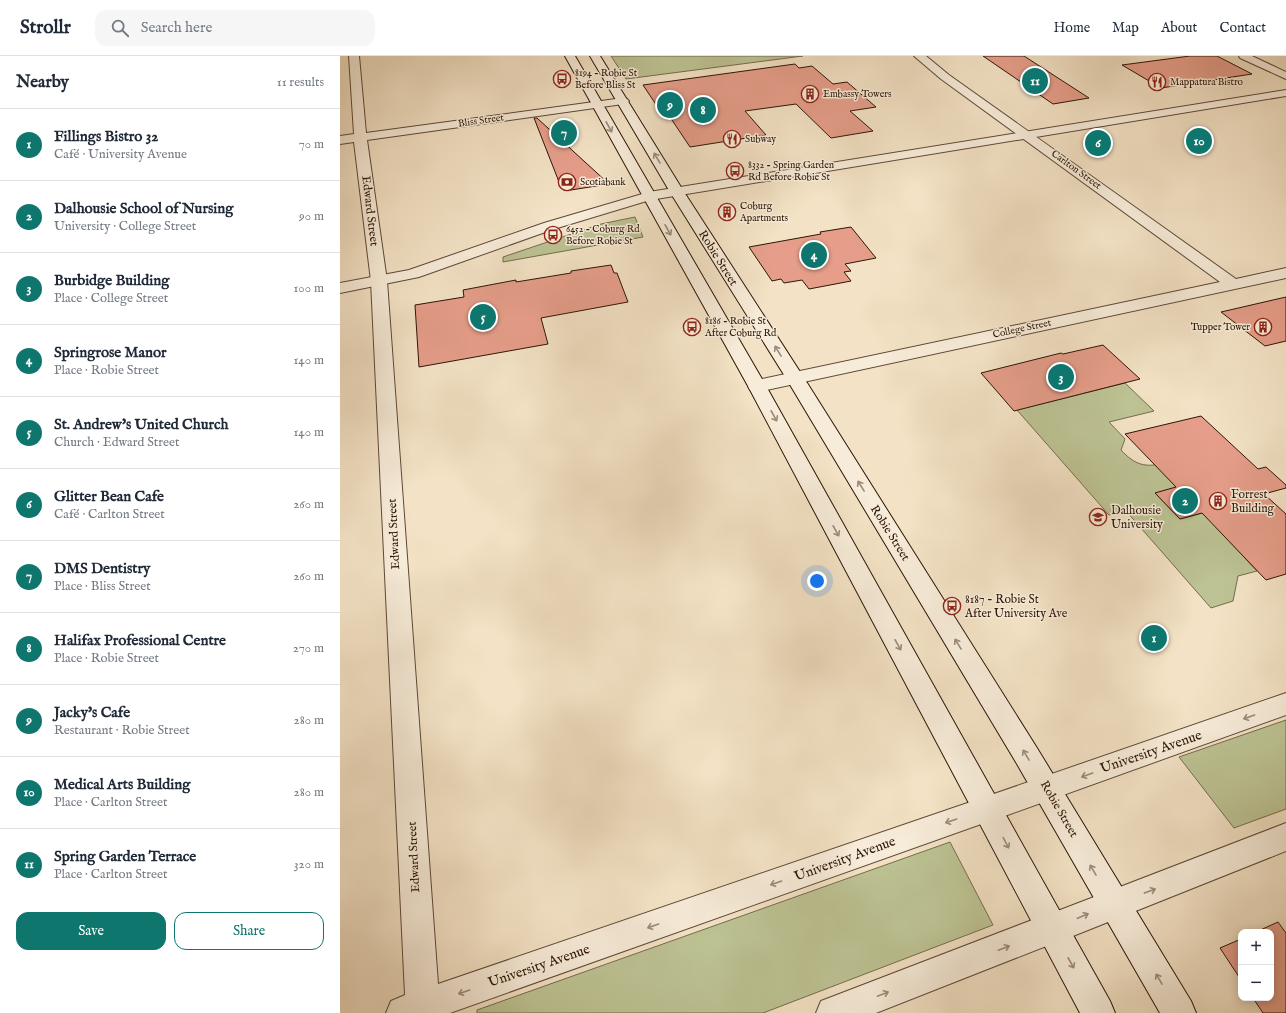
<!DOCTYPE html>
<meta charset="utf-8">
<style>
:root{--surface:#fff;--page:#f6f6f7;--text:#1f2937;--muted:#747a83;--line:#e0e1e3;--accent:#0f766e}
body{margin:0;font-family:"IM FELL English",serif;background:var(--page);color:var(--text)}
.controls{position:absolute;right:12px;bottom:12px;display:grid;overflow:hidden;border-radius:8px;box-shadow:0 2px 10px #0003}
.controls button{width:36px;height:36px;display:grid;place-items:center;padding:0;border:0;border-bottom:1px solid var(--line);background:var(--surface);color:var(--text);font:20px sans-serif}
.you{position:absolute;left:477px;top:525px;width:14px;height:14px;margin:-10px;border:3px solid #fff;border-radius:50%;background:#1a73e8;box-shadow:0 0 0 6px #1a73e833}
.badge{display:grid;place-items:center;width:26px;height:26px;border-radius:50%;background:var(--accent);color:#fff;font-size:13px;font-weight:700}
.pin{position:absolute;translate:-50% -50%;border:2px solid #fff;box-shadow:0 1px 4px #0006}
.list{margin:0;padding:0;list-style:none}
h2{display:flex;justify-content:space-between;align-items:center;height:52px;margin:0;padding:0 16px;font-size:17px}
h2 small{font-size:13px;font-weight:400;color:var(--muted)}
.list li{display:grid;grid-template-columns:26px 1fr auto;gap:12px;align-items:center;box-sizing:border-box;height:72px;padding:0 16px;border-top:1px solid var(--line)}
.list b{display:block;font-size:15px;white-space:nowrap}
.list p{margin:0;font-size:13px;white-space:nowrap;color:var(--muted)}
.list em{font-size:13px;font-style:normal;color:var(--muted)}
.actions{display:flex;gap:8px;padding:12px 16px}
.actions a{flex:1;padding:9px 0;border:1px solid var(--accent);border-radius:12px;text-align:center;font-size:14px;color:var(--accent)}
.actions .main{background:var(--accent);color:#fff}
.icon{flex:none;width:22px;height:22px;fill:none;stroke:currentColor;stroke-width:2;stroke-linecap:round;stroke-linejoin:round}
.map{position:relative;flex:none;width:946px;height:957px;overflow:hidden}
header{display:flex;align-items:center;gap:24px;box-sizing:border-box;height:56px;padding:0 20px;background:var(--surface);border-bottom:1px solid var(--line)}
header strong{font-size:19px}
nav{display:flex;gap:22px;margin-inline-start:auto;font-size:14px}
.search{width:280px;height:36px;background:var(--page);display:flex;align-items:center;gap:10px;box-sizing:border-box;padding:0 14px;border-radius:12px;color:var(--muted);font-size:15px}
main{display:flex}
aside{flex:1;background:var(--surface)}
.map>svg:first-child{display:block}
.green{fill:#bdc394;stroke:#756c4d}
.building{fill:#e69e8a;stroke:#2d1506}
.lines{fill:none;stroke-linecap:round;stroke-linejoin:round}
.minor-casing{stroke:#5e4836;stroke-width:2}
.tertiary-casing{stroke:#5e4836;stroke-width:2}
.secondary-casing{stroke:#2d1506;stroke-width:2}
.minor{fill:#f7ecd9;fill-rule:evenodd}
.tertiary{fill:#f7ecd9;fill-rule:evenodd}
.secondary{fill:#f7ecd9;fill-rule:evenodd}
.oneway{stroke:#9c8b7a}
.labels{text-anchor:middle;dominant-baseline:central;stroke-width:3;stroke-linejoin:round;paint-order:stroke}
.far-poi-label{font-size:10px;fill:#2d1506;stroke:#f7ecd9;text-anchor:start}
.far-street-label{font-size:10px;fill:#2d1506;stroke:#f7ecd9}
.street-label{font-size:12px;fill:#2d1506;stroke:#f7ecd9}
.poi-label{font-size:12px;fill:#2d1506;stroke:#f7ecd9;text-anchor:start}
.near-street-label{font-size:14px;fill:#2d1506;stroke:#f7ecd9}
</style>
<header>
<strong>Strollr</strong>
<div class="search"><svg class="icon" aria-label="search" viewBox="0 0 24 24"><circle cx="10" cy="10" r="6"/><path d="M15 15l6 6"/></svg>Search here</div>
<nav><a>Home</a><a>Map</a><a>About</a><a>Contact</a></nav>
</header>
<main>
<aside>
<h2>Nearby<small>11 results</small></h2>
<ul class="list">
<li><span class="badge">1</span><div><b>Fillings Bistro 32</b><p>Café · University Avenue</p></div><em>70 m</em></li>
<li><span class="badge">2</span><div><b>Dalhousie School of Nursing</b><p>University · College Street</p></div><em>90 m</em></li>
<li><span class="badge">3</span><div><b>Burbidge Building</b><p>Place · College Street</p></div><em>100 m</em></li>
<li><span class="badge">4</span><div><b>Springrose Manor</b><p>Place · Robie Street</p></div><em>140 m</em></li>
<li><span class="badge">5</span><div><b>St. Andrew's United Church</b><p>Church · Edward Street</p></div><em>140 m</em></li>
<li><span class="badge">6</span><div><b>Glitter Bean Cafe</b><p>Café · Carlton Street</p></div><em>260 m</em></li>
<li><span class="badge">7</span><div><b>DMS Dentistry</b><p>Place · Bliss Street</p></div><em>260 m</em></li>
<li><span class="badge">8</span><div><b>Halifax Professional Centre</b><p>Place · Robie Street</p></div><em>270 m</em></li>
<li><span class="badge">9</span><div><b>Jacky's Cafe</b><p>Restaurant · Robie Street</p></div><em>280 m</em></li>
<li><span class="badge">10</span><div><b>Medical Arts Building</b><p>Place · Carlton Street</p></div><em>280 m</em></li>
<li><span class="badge">11</span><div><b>Spring Garden Terrace</b><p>Place · Carlton Street</p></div><em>320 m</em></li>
</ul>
<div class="actions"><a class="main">Save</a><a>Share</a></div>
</aside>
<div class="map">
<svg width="946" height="957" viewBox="0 0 946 957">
<rect width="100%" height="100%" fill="#f3e2c5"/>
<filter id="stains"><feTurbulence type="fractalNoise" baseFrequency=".005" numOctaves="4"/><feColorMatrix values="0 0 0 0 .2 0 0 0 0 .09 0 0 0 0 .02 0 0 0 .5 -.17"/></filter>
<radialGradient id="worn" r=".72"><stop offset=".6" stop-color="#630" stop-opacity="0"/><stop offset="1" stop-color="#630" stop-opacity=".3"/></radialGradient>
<path class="green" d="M 271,0 L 463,0 L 286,23 Z
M 295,161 L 303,181 L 163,206 L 163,201 L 261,168 Z
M 785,327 L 814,355 L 769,366 L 785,383 L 781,394 C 795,409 805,412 825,407 L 846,429 L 815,437 L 840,463 L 877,453 L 892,488 L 917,515 L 898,520 L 893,545 L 871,552 L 786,455 L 769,459 L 677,354 Z
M 946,664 L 946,753 L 894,772 L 839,701 Z
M 610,786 L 653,869 L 423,957 L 137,957 L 137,954 Z"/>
<path class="building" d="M 643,0 L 684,0 L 749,42 L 713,48 Z
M 850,0 L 877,0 L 912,18 L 821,32 L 782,9 Z
M 455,8 L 459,12 L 472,10 L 493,28 L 507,26 L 536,51 L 510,55 L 533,75 L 491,82 L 456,48 L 405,55 L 426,79 L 350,91 L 326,55 L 321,56 L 303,29 Z
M 194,62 L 197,62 L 269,128 L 231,134 L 221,131 Z
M 511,171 L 536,202 L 505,208 L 511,215 L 504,216 L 511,225 L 469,233 L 462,224 L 444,227 L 441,223 L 432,225 L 409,191 L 481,178 L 480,176 Z
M 271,209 L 274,217 L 277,217 L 288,246 L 201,262 L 208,288 L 79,311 L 75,249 L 124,241 L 123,234 L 176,224 L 176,226 L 231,217 L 231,215 Z
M 946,241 L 946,285 L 925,290 L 881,256 Z
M 763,289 L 800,323 L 674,355 L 641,317 L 721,297 L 723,298 Z
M 861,360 L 918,413 L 926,411 L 946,429 L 946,432 L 924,438 L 946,458 L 946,518 L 926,524 L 862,457 L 840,463 L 815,437 L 836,431 L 785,378 Z
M 938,866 L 946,877 L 946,957 L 923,957 L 913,942 L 931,942 L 931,876 L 916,876 Z
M 901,883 L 901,924 L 880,892 Z"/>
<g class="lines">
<defs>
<path id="minor" d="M 9,0 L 19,0 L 26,77 L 283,42 L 287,43 L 289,45 L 287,47 L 283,48 L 27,84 L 47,225 L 98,928 L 648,740 L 658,744 L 662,753 L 658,762 L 110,957 L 46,957 L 51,945 L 65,939 L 31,225 L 14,86 L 0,88 L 0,80 L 14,78 Z
M 574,0 L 586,0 L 609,19 L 896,223 L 946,212 L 946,222 L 417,336 L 410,334 L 408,330 L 410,326 L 417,324 L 880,226 L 601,23 Z
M 899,0 L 912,0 L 946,16 L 946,23 L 900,2 Z
M 713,856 L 724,861 L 729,872 L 724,883 L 536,957 L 476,957 L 481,945 Z"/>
<path id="tertiary" d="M 946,34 L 946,40 L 310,144 L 214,173 L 79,221 L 0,237 L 0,227 L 69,214 L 204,167 L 309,136 Z
M 946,637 L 946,659 L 648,766 L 638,762 L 634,753 L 638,744 L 648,740 Z
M 946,767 L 946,795 L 713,888 L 702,883 L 697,872 L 702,861 Z"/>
<path id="secondary" d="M 225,0 L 235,0 L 426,330 L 770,945 L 775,957 L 740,957 L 408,330 Z
M 250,0 L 260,0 L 344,136 L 464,322 L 697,692 L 851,945 L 856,957 L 820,957 L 677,708 L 446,322 L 330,136 Z"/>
</defs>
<use href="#minor" class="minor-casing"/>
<use href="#tertiary" class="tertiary-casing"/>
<use href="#secondary" class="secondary-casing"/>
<use href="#minor" class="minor"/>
<use href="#tertiary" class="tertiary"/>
<use href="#secondary" class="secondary"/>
</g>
<defs><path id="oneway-shaft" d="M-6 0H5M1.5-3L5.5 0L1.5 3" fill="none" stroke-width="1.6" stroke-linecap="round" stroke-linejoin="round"/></defs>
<g class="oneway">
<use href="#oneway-shaft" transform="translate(269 71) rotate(61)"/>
<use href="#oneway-shaft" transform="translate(317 102) rotate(-121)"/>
<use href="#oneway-shaft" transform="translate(328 174) rotate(61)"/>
<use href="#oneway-shaft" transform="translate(438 295) rotate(-122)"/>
<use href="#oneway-shaft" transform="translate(434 360) rotate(61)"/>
<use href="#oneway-shaft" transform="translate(521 430) rotate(-122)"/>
<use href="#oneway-shaft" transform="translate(496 475) rotate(61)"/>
<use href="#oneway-shaft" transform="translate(618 588) rotate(-122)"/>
<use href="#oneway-shaft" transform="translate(558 589) rotate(61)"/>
<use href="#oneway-shaft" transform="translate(909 661) rotate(161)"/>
<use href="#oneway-shaft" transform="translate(686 699) rotate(-121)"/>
<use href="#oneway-shaft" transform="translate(747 719) rotate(160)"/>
<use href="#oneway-shaft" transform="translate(611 765) rotate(161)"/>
<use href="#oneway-shaft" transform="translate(666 787) rotate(62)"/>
<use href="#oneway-shaft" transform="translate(753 814) rotate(-120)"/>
<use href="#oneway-shaft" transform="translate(436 827) rotate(161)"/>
<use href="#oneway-shaft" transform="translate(810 835) rotate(-20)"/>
<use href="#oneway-shaft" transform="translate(743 860) rotate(-23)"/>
<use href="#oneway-shaft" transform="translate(313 870) rotate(161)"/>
<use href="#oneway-shaft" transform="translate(664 892) rotate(-21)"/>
<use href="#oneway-shaft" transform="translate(731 907) rotate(61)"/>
<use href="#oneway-shaft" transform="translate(819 923) rotate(-120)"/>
<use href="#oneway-shaft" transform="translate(124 936) rotate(161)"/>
<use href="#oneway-shaft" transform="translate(543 938) rotate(-21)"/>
</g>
<defs>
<symbol id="bus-ring" viewBox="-11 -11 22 22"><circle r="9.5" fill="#f7ecd9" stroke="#8f2418" stroke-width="1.5"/><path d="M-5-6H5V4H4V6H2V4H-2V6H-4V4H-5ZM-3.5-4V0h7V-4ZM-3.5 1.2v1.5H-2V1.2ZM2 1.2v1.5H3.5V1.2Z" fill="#8f2418"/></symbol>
<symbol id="restaurant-ring" viewBox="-11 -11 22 22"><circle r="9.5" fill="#f7ecd9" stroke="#8f2418" stroke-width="1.5"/><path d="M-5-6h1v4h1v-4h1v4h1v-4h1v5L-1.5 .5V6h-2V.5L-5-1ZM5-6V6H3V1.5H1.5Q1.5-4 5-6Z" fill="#8f2418"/></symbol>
<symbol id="building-ring" viewBox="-11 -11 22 22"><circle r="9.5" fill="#f7ecd9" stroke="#8f2418" stroke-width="1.5"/><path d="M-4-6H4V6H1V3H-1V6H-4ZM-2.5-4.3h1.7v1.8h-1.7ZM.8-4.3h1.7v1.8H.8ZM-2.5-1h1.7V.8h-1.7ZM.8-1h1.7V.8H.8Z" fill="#8f2418"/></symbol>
<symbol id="bank-ring" viewBox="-11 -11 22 22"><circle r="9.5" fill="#f7ecd9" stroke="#8f2418" stroke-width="1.5"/><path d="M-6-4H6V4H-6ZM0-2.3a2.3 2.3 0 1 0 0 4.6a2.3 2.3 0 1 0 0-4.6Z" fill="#8f2418"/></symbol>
<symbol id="university-ring" viewBox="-11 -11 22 22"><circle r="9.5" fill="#f7ecd9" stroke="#8f2418" stroke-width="1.5"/><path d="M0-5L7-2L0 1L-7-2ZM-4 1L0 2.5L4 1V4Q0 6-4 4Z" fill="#8f2418"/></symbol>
</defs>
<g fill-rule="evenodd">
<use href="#bus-ring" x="212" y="13" width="20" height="20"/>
<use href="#restaurant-ring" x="807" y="16" width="20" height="20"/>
<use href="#building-ring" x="460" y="28" width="20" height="20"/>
<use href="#restaurant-ring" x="382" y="73" width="20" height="20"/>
<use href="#bus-ring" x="385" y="105" width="20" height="20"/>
<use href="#bank-ring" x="217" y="116" width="20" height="20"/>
<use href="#building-ring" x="377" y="146" width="20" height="20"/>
<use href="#bus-ring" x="203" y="169" width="20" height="20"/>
<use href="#bus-ring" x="342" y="261" width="20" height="20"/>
<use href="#building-ring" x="913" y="261" width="20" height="20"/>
<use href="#building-ring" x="868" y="435" width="20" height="20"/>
<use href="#university-ring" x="748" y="451" width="20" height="20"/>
<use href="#bus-ring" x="602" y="540" width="20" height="20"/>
</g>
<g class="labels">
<g class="far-poi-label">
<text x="235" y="17">8194 - Robie St<tspan x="235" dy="12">Before Bliss St</tspan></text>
<text x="830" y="26">Mappatura Bistro</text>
<text x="483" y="38">Embassy Towers</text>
<text x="405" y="83">Subway</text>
<text x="408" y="109">8332 - Spring Garden<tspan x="408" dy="12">Rd Before Robie St</tspan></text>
<text x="240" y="126">Scotiabank</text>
<text x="400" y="150">Coburg<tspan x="400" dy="12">Apartments</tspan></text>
<text x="226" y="173">6452 - Coburg Rd<tspan x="226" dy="12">Before Robie St</tspan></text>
<text x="365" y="265">8186 - Robie St<tspan x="365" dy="12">After Coburg Rd</tspan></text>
<text x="910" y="271" text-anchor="end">Tupper Tower</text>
</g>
<g class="far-street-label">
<text transform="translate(141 65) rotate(-8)">Bliss Street</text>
<text transform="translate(736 114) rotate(36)">Carlton Street</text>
<text transform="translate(682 273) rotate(-12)">College Street</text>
</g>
<g class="street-label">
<text transform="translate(30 155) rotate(83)">Edward Street</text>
<text transform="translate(378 202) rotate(58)">Robie Street</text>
<text transform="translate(550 477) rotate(58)">Robie Street</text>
<text transform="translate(54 478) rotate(-93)">Edward Street</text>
<text transform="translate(719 753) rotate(60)">Robie Street</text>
<text transform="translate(74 801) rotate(-93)">Edward Street</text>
</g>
<g class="poi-label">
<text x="891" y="438">Forrest<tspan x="891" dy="14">Building</tspan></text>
<text x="771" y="454">Dalhousie<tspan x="771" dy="14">University</tspan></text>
<text x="625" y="543">8187 - Robie St<tspan x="625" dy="14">After University Ave</tspan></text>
</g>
<g class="near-street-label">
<text transform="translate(811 696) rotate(-19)">University Avenue</text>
<text transform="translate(505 803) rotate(-20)">University Avenue</text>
<text transform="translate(199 910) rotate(-19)">University Avenue</text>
</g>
</g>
<rect width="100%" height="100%" filter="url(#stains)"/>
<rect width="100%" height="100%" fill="url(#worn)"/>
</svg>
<div class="controls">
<button>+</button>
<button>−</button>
</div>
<div class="you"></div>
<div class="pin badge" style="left:814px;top:582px">1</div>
<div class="pin badge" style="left:845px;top:445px">2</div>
<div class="pin badge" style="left:721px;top:321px">3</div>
<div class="pin badge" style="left:474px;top:199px">4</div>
<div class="pin badge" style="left:143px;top:261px">5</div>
<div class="pin badge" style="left:758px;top:87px">6</div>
<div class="pin badge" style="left:224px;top:77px">7</div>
<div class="pin badge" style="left:363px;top:54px">8</div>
<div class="pin badge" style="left:330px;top:49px">9</div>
<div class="pin badge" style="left:859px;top:85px">10</div>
<div class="pin badge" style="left:695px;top:25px">11</div>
</div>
</main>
